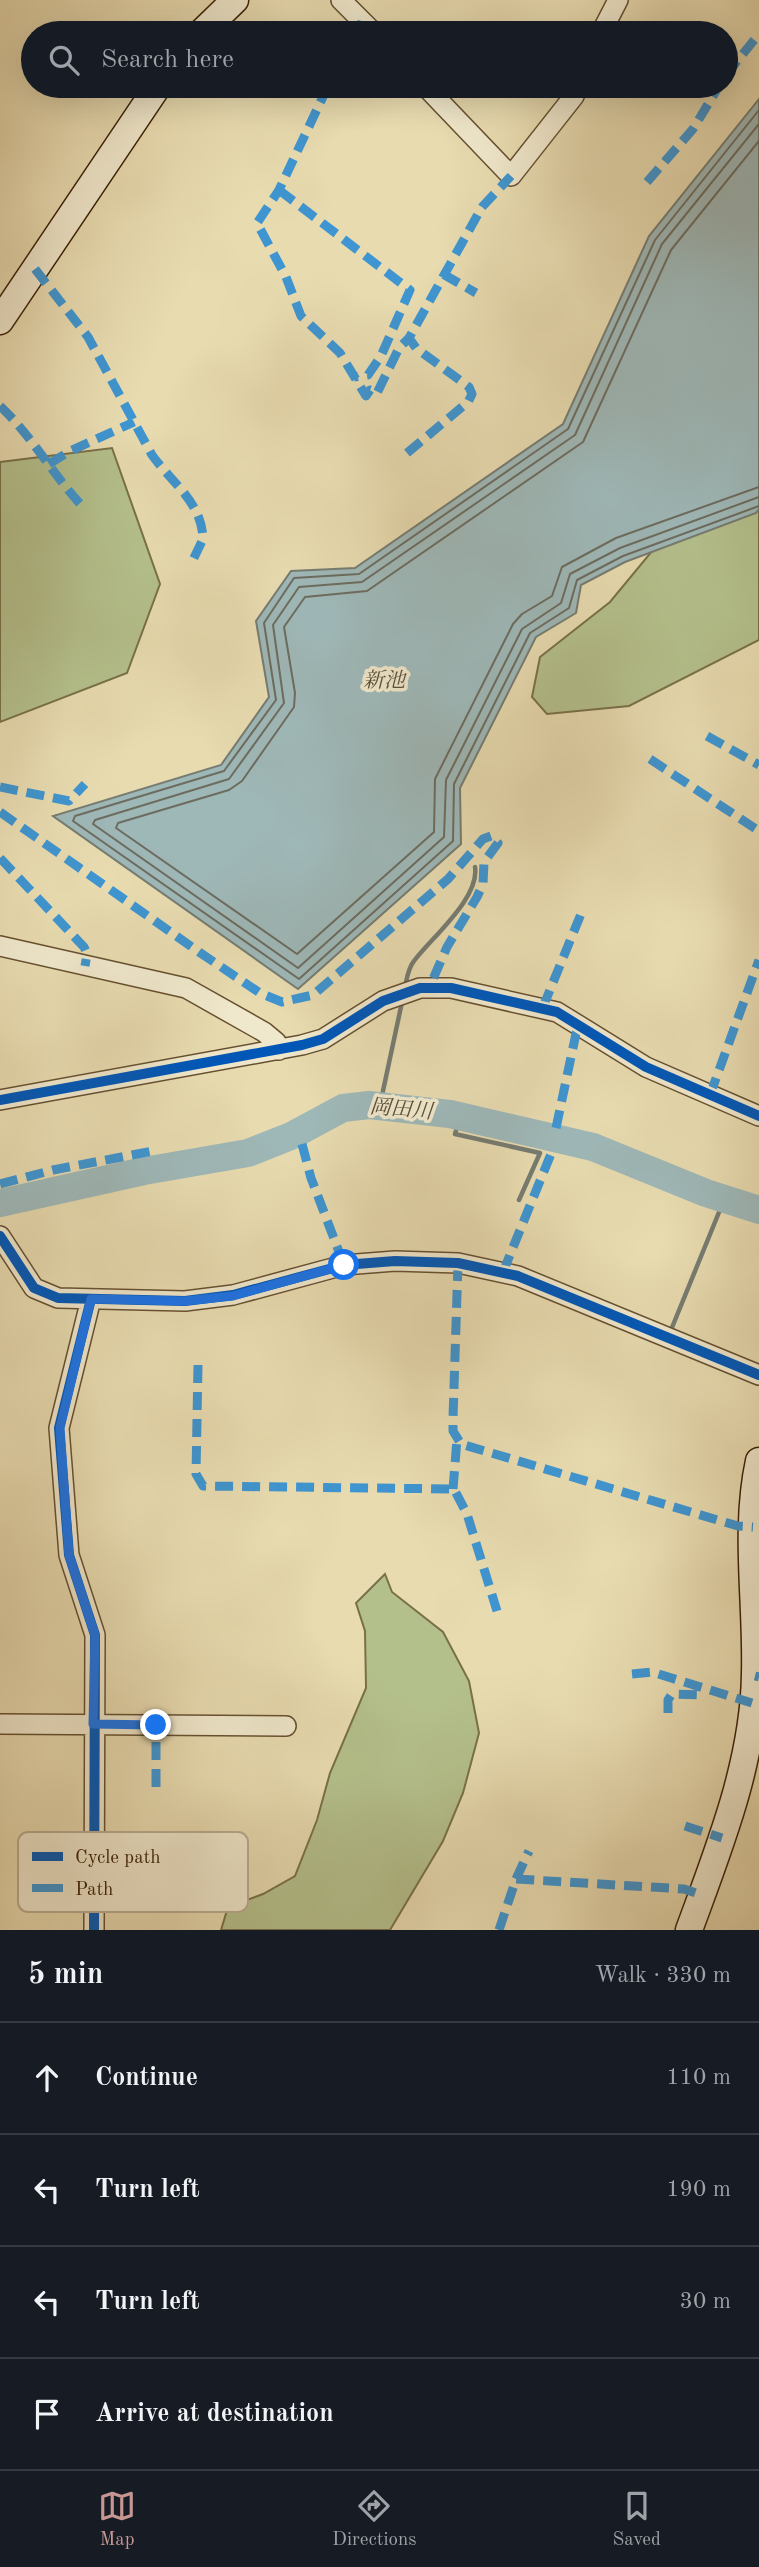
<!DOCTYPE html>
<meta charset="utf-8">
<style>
:root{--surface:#171b24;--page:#242831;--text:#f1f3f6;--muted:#9ea1a6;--line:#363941;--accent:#c59692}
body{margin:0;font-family:"Old Standard TT","Noto Serif JP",serif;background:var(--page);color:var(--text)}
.stop{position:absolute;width:21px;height:21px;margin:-16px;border:5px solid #1a73e8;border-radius:50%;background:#fff}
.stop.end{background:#1a73e8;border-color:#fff;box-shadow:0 2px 7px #0008}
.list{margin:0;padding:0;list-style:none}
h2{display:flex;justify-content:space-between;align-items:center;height:91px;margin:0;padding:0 28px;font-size:30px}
h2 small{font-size:23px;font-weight:400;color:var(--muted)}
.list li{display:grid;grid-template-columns:46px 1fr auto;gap:21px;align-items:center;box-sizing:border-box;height:112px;padding:0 28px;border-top:2px solid var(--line)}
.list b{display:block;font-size:26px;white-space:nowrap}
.list em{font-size:23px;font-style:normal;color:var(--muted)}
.icon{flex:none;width:38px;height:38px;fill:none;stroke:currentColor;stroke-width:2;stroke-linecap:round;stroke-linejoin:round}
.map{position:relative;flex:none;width:759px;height:1930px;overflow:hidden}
.search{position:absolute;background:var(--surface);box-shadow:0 7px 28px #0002;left:21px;right:21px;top:21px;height:77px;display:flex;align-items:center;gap:18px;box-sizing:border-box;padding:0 24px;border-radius:38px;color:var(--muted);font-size:26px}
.sheet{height:539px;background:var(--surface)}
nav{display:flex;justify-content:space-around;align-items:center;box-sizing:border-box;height:98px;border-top:2px solid var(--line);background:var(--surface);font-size:19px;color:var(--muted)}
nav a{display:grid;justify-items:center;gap:4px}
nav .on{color:var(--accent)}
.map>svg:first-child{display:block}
.green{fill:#b4c08c;stroke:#787049;stroke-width:2}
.water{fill:#9eb8b8;stroke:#767c71;stroke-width:2}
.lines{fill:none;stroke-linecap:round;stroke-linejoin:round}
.shore{stroke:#6c6c5f;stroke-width:2}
.stream{stroke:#767c71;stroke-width:4.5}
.river{stroke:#9eb8b8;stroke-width:28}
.street-casing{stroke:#665030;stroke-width:22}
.secondary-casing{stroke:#3b2106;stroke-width:29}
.street{stroke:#f0e8cc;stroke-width:19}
.secondary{stroke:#f0e8cc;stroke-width:26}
.quiet{stroke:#3e95d1;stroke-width:9;stroke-dasharray:18 9;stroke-linecap:butt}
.cycleway-casing{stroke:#f0e8cc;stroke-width:15}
.cycleway{stroke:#0057b8;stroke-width:10}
.route{stroke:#1a73e8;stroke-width:9}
.labels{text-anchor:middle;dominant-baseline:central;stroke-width:7;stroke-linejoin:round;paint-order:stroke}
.water-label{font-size:21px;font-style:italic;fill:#594e3b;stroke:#f0e8cc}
.key{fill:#f0e8cc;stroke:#baac91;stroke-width:2}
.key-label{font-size:19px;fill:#3b2106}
</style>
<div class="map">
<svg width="759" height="1930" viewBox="0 0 759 1930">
<rect width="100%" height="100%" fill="#e8dbb0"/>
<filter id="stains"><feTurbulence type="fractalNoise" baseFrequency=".00286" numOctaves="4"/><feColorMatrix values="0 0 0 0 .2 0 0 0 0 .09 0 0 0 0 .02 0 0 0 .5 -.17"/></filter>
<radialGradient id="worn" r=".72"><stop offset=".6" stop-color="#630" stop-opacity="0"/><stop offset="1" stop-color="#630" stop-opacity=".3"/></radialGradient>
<path class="green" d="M 112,448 L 160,584 L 127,673 L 0,722 L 0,462 Z
M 759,496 L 759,640 L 629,706 L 547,714 L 532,697 L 540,657 L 610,602 L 657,545 Z
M 385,1574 L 392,1592 L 443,1632 L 469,1681 L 479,1733 L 463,1793 L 443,1841 L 390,1930 L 221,1930 L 228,1907 L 263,1894 L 295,1876 L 317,1820 L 330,1773 L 366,1688 L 365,1631 L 356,1603 Z"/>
<path class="water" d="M 759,99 L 759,509 L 756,513 L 625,562 L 581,585 L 576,613 L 536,637 L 460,788 L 461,844 L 298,989 L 53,816 L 221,765 L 269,697 L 256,621 L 291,571 L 355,568 L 563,424 L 649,236 Z"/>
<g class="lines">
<path class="shore" d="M 759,110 L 655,240 L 568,429 L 359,574 L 294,578 L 264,623 L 276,700 L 224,771 L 75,816 L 73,821 L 299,979 L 453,841 L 454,784 L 530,633 L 569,608 L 577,580 L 623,556 L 759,506
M 759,124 L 662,244 L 575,435 L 362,582 L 299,587 L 273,625 L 284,703 L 229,779 L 95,820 L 93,824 L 298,968 L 444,837 L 446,780 L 522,629 L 561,603 L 570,574 L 620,548 L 759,497
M 759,141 L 671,250 L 583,442 L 367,591 L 305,597 L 284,627 L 295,693 L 294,707 L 242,781 L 229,790 L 118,823 L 116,828 L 297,954 L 434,832 L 435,779 L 513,624 L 522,614 L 552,596 L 562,567 L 616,538 L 759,487"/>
<path class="stream" d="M 405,987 C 407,978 408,968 414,961 C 431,938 480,898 475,867
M 380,1105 L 402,1002
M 460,1117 L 455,1134 L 540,1153 L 519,1200
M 671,1330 L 724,1200"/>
<path class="river" d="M 0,1203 L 144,1171 L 248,1153 L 291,1136 L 343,1108 L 369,1105 L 450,1114 L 593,1147 L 706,1193 L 759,1210"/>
<defs>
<path id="street" d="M 341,0 L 374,33
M 601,33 L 618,0
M 425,86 L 511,176 L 574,96 L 578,86
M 0,946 L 186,988 L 264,1032 L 276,1042 L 279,1050
M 0,1100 L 302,1045 L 323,1039 L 383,1001 L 420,988 L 451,988 L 557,1012 L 646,1067 L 759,1116
M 0,1236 L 34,1288 L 58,1298 L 185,1301 L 233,1295 L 344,1265 L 395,1261 L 458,1263 L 518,1276 L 759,1375
M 91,1299 L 59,1428 L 69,1555 L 95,1635 L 94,1930
M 0,1724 L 286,1726"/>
<path id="secondary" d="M 201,33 L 235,0
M 0,321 L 158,86
M 689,1930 C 719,1848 754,1762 755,1673 C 757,1603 744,1530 759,1461"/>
</defs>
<use href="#street" class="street-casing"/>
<use href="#secondary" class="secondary-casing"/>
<use href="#street" class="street"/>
<use href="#secondary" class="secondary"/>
<path class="quiet" d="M 359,33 L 362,21
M 726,75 L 759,34
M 328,86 L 279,190 L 257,223 L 286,277 L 301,316 L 340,353 L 366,396 L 370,390 L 377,393 L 399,348 L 409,338
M 647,182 L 693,129 L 719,86
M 279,190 L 410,290 L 381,356 L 368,375 L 354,377
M 35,269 L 88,337 L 152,455 C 171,482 202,502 203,539 L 191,564
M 443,274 L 476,293
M 0,406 C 33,437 54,477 85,509
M 407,453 L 468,402 L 472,394 L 469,387 L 416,348 L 409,338 L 482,207 L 511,176
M 49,464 L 70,451 L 134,422
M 707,736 L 759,765
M 650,759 L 759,831
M 0,787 L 69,801 L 85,784
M 0,812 L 199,952 L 260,993 L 282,1002 L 313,995 L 448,879 L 483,839 L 491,836 L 498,843 L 484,862 L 483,884 L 477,897 L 447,947 L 433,979 L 433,988
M 0,858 L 84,947 L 87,954 L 85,966
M 543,1007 L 583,909
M 710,1095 L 759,960
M 556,1128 L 578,1024
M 302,1144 L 311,1178 L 344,1265
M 0,1184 L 53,1170 L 153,1151
M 458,1263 L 453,1418 L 453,1431 L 461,1444 L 738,1526 L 753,1527
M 503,1272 L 553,1149
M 198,1365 L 196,1474 L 203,1486 L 454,1489 L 467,1514 L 497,1611
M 453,1489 L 457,1439
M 632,1674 L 652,1672 L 752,1703
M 755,1676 L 759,1677
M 668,1713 L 668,1700 L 672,1694 L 701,1695
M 156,1787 L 156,1725
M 685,1826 L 722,1838
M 516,1879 L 529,1851
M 499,1930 L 516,1879 L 684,1889 L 702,1895"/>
<defs>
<path id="cycleway" d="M 0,1100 L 302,1045 L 323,1039 L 383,1001 L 420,988 L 451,988 L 557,1012 L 646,1067 L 759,1116
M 0,1236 L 34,1288 L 58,1298 L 185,1301 L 233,1295 L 344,1265 L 395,1261 L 458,1263 L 518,1276 L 759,1375
M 91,1299 L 59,1428 L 69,1555 L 95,1635 L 94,1930"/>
</defs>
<use href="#cycleway" class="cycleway-casing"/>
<use href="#cycleway" class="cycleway"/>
</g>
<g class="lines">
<path class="route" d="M 156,1725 L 93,1724 L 95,1635 L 69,1555 L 60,1428 L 91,1299 L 185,1301 L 233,1296 L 344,1265"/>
</g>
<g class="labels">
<g class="water-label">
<text x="384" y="681">新池</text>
<text transform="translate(401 1110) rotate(5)">岡田川</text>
</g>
</g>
<rect x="18" y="1832" width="230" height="80" rx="10" class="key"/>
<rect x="32" y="1852" width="31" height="9" fill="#0057b8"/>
<rect x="32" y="1884" width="31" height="8" fill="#3e95d1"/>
<g class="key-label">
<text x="75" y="1863">Cycle path</text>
<text x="75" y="1895">Path</text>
</g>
<rect width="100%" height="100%" filter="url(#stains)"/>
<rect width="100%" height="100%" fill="url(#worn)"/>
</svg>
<div class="stop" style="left:344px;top:1265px"></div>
<div class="stop end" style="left:156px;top:1725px"></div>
<div class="search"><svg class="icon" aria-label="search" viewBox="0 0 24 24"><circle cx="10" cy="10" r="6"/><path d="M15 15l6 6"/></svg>Search here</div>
</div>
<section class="sheet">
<h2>5 min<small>Walk · 330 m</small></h2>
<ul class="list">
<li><svg class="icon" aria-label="ahead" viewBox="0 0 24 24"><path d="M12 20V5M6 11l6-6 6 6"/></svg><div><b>Continue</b></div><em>110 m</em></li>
<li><svg class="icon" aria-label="left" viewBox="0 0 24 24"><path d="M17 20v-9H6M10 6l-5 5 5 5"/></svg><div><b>Turn left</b></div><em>190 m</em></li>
<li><svg class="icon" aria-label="left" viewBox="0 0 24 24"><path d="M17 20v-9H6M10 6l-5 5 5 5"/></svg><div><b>Turn left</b></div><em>30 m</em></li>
<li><svg class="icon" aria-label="arrive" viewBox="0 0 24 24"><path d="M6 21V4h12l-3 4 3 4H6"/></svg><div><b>Arrive at destination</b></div></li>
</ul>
</section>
<nav>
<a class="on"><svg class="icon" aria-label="map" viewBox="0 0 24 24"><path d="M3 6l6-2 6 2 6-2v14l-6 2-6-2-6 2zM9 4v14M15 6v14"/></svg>Map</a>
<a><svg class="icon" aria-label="directions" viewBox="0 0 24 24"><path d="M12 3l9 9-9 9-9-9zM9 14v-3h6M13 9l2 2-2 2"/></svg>Directions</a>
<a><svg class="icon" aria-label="saved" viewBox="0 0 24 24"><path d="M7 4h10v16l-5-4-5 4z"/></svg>Saved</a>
</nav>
